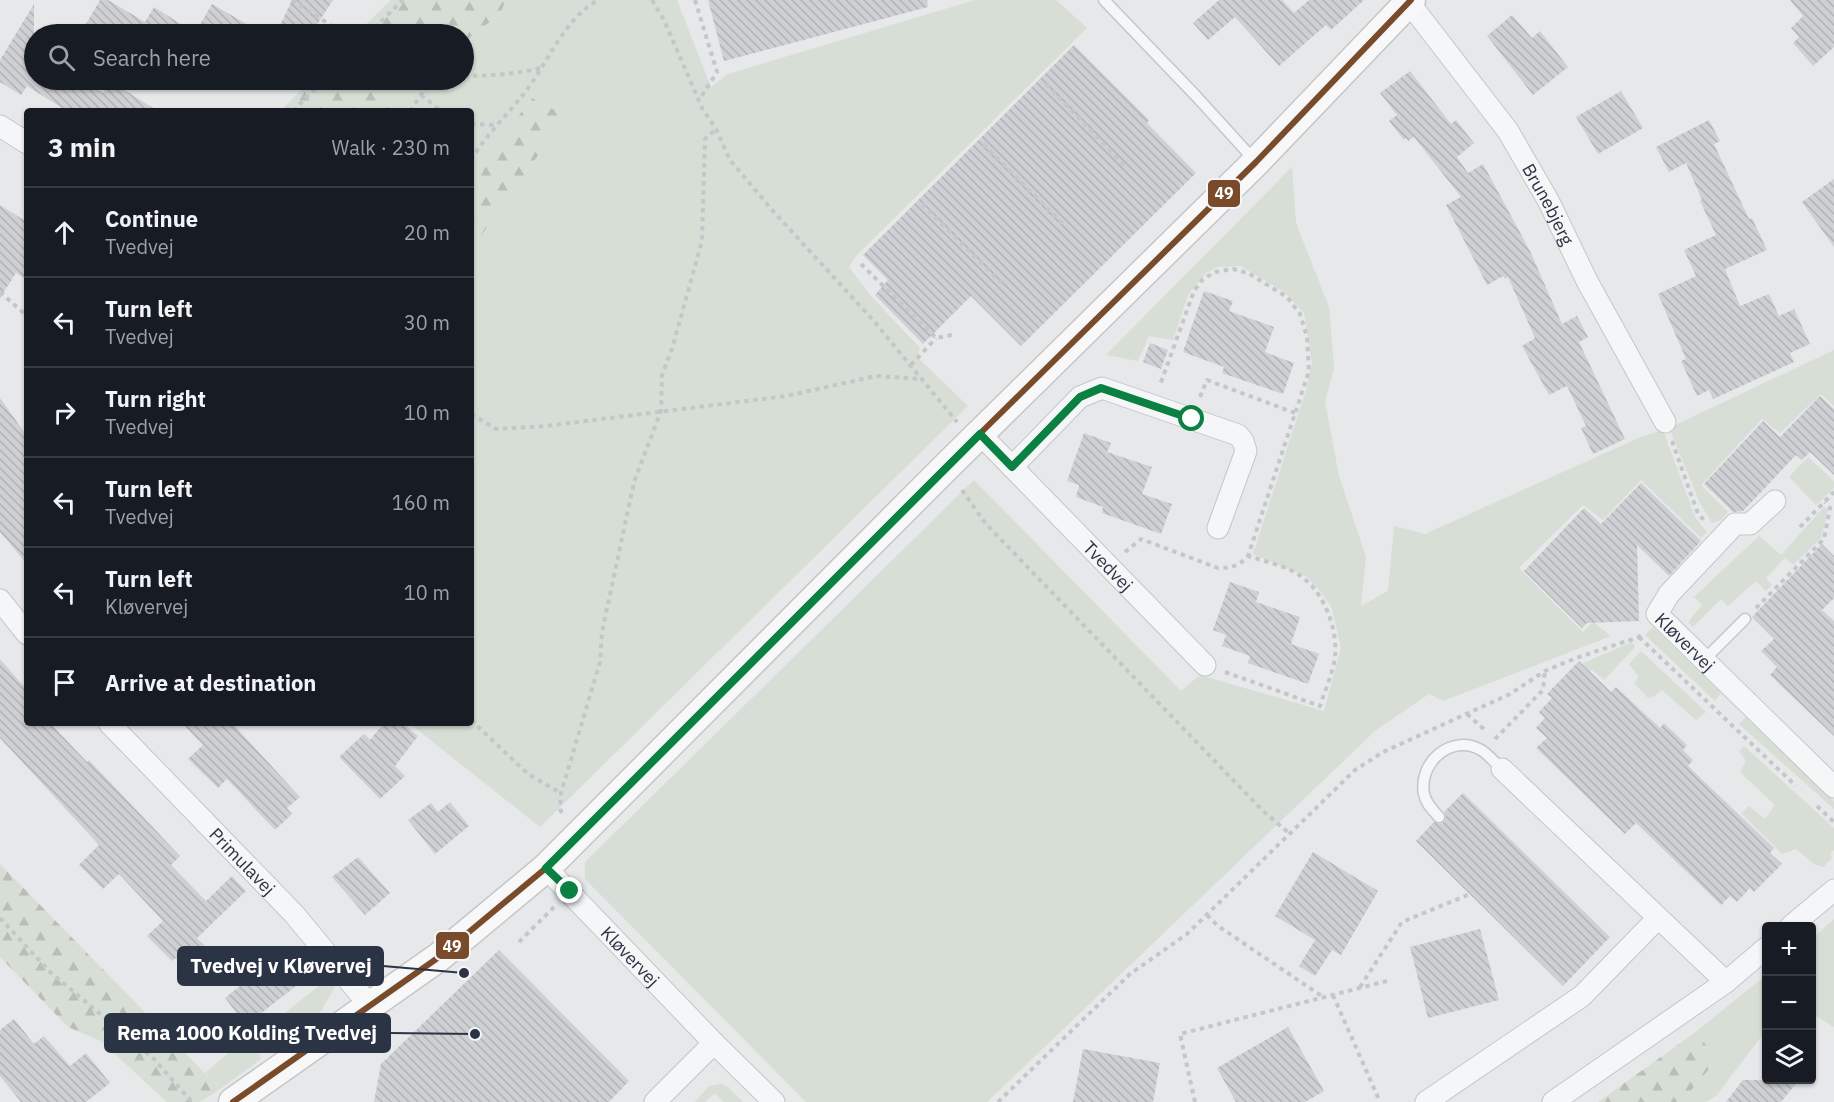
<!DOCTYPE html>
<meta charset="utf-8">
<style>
:root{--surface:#171b24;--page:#20242c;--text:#f1f3f6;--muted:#9ea1a6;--line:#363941}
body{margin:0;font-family:"IBM Plex Sans",sans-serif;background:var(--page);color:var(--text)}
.controls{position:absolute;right:18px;bottom:18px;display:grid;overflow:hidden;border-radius:6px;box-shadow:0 2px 4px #0004}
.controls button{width:54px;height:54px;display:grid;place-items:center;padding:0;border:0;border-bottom:2px solid var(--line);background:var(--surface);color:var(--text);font:30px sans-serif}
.stop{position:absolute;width:18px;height:18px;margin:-14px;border:4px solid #0b8043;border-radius:50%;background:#fff}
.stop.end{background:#0b8043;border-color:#fff;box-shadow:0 2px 6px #0008}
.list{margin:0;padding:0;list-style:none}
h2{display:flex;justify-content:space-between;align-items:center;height:78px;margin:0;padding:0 24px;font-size:26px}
h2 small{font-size:20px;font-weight:400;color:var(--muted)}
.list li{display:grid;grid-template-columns:39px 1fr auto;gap:18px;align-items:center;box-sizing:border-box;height:90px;padding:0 24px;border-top:2px solid var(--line)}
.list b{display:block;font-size:22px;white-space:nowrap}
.list p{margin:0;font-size:20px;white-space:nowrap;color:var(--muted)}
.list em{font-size:20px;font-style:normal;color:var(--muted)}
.icon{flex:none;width:33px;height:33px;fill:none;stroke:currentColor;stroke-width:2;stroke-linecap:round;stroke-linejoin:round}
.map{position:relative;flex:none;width:1834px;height:1102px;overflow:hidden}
.search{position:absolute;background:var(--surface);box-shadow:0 2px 4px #0004;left:24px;top:24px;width:450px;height:66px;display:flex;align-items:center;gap:15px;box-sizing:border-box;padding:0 21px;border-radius:33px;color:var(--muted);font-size:22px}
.panel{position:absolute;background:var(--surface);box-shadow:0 2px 4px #0004;left:24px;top:108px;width:450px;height:618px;border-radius:6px}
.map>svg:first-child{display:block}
.grass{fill:#d6ded6}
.forest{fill:url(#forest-firs)}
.building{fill:url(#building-back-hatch)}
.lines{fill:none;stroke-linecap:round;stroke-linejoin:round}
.lane-casing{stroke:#c4c6c8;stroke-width:13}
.street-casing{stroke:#c4c6c8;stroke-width:23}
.secondary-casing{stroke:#c4c6c8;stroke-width:31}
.path{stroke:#c5c6ca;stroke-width:4;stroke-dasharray:4.5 4.5;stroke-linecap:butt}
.lane{stroke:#f5f6f7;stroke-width:10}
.street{stroke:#f5f6f7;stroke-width:21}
.secondary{stroke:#f8f8f8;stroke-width:28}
.bus-1-casing{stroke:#f4f6f9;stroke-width:10}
.bus-1{stroke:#7a4b2a;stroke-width:6}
.route{stroke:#0b8043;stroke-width:8}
.labels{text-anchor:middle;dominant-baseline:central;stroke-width:5;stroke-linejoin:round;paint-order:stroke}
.street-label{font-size:18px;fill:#2b3445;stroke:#f4f6f9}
.leader{fill:none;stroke:#2b3445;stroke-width:2}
.callout-dot{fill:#2b3445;stroke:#f4f6f9;stroke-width:2}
.callout{fill:#2b3445;stroke:#2b3445;stroke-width:2}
.callout-label{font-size:20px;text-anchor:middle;font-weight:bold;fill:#fff}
.line-badge{stroke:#f4f6f9;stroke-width:2}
.badge-label{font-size:16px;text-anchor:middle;font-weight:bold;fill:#fff}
</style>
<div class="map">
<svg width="1834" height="1102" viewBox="0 0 1834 1102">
<defs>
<pattern id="forest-firs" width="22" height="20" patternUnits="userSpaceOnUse" patternTransform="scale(1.5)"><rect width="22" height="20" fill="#d6ded6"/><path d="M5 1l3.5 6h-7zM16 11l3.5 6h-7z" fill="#b8bfb9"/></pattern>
<pattern id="building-back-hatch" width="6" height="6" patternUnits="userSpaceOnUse" patternTransform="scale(1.5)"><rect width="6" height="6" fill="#ced0d3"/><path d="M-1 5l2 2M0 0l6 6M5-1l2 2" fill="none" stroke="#b1b3b6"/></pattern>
</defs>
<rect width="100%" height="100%" fill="#e6e8ea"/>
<path class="grass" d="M 506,0 L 677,0 L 711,87 L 728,74 L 975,0 L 1056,0 L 1087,28 L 856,256 L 849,267 L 871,296 L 920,348 L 917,357 L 968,406 L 540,827 L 409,723 L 471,723 L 471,250 L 566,116 L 532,98 L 471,179 L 471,111 L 391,111 L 392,97 L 409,80 L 464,80 L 464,42 L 500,14 Z
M 1292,167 L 1296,223 L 1329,307 L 1334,368 L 1325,402 L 1339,476 L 1366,557 L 1361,606 L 1388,591 L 1394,526 L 1425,534 L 1643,436 L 1663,430 L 1695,517 L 1707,532 L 1701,538 L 1641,480 L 1603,520 L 1583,505 L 1519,568 L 1583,632 L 1593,622 L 1611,636 L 1443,701 L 1429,694 L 1376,730 L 987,1102 L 806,1102 L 585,879 L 585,862 L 974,480 L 1181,691 L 1200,675 L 1324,711 L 1341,648 L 1332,608 L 1321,592 L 1307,577 L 1253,554 L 1307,387 L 1312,363 L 1304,313 L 1284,292 L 1241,266 L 1217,267 L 1206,273 L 1188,295 L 1173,340 L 1149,336 L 1138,361 L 1106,355 Z
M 1834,350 L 1834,406 L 1821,394 L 1780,433 L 1762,419 L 1701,485 L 1728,512 L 1721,520 L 1712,523 L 1700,503 L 1669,428 Z
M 1808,457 L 1834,481 L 1834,488 L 1816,505 L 1789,477 Z
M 1824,507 L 1828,510 L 1821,538 L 1793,565 L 1785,558 L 1766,578 L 1772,585 L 1766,591 L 1756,581 L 1728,606 L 1721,599 L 1693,627 L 1688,622 L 1702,605 L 1694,597 L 1759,536 L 1781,555 Z
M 1653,627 L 1721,693 L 1715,701 L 1645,635 Z
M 1632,642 L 1635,647 L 1604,680 L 1592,670 L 1587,672 L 1579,665 Z
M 1641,651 L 1706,712 L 1696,720 L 1662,690 L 1653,697 L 1648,698 L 1634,683 L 1639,677 L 1629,664 Z
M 1747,716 L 1834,801 L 1834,809 L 1739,724 Z
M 1744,746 L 1834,828 L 1834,850 L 1830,854 L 1832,858 L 1823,867 L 1814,864 L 1796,849 L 1782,854 L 1741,813 L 1749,806 L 1765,819 L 1775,805 L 1740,772 L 1746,761 L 1739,751 Z
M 1834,919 L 1834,1027 L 1816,1016 L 1812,1017 L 1812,939 Z
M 1766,975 L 1766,1034 L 1760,1038 L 1716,1096 L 1706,1102 L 1681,1102 L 1716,1061 L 1697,1031 Z
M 328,979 L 335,987 L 315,1021 L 275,1049 L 268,1026 Z
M 252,1033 L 261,1059 L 220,1089 L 205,1073 Z
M 721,1084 L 728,1087 L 743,1102 L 724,1102 L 715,1093 L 705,1102 L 695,1102 L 709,1086 Z"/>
<path class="forest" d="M 391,0 L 506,0 L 500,14 L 464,42 L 464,34 L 356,34 Z
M 311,80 L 409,80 L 392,97 L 391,111 L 280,111 Z
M 532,98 L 566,116 L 471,250 L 471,179 Z
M 0,864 L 220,1089 L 200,1102 L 167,1102 L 101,1041 L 68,1027 L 0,957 Z
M 1697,1031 L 1716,1061 L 1681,1102 L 1598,1102 Z"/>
<path class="building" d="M 100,0 L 108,0 L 145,22 L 154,7 L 195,33 L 212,4 L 264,34 L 80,34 Z
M 292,0 L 333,0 L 311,34 L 276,34 Z
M 708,0 L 927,0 L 928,7 L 724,61 Z
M 1219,0 L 1282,0 L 1294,13 L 1309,0 L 1364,0 L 1331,30 L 1326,25 L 1279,66 L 1235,17 L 1208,40 L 1193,23 Z
M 1790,0 L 1834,0 L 1834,47 L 1813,66 L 1793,43 L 1799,37 L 1791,28 L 1803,16 Z
M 34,4 L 34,80 L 81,80 L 103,93 L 110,81 L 158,111 L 67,111 L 27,86 L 21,95 L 0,82 L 0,60 Z
M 1512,15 L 1532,38 L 1540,31 L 1568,67 L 1533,95 L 1487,36 Z
M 1074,45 L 1149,120 L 1147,123 L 1196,173 L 1021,346 L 971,296 L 923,344 L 875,295 L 888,280 L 863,255 Z
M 1410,71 L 1451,124 L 1456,120 L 1474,143 L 1457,157 L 1468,173 L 1483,164 L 1530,251 L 1562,324 L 1577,316 L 1588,337 L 1579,342 L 1625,439 L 1593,454 L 1581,428 L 1586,426 L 1567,386 L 1549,395 L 1522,346 L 1535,338 L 1508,277 L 1505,279 L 1503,276 L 1487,285 L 1446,205 L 1461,197 L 1414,137 L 1408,141 L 1406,138 L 1404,140 L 1389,121 L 1397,115 L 1380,93 Z
M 1621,91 L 1643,128 L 1598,154 L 1576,117 Z
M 1709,120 L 1720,141 L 1714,144 L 1749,219 L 1752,218 L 1767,250 L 1725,269 L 1740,306 L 1769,294 L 1779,316 L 1794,309 L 1810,344 L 1790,353 L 1794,362 L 1713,399 L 1709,390 L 1697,396 L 1681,361 L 1686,359 L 1658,294 L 1696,276 L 1684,250 L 1716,235 L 1700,201 L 1702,200 L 1686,163 L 1669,172 L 1656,147 Z
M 1834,179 L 1834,247 L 1802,202 Z
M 0,205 L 27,222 L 27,280 L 16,273 L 0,298 Z
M 1204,291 L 1233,301 L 1229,311 L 1274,327 L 1265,352 L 1294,363 L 1283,394 L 1222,373 L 1224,367 L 1183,352 Z
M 1150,343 L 1168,350 L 1161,369 L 1143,362 Z
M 1820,396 L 1834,409 L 1834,475 L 1810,452 L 1802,460 L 1796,455 L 1743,511 L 1733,512 L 1704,484 L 1763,421 L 1780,437 Z
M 0,398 L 27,436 L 27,564 L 0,532 Z
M 1084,433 L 1111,443 L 1107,452 L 1152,467 L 1142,494 L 1172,504 L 1161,534 L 1102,513 L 1103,507 L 1076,497 L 1079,485 L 1067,481 Z
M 1641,483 L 1701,541 L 1669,576 L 1637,545 L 1639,621 L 1587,623 L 1582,628 L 1524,571 L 1584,508 L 1601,524 Z
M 1822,544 L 1834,556 L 1834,598 L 1822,610 L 1834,621 L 1834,736 L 1770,675 L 1777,667 L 1761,651 L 1774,639 L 1752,617 Z
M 1230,582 L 1259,592 L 1256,602 L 1300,617 L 1291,644 L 1319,654 L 1308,684 L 1248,663 L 1250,656 L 1222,646 L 1226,635 L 1213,630 Z
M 0,659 L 27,690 L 27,723 L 50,723 L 87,762 L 89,760 L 180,856 L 171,865 L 206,901 L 232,876 L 246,891 L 197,938 L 209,950 L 190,968 L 186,963 L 183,965 L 176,958 L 172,961 L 147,936 L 163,921 L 119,874 L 103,889 L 79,865 L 99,845 L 0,738 Z
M 1579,661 L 1611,692 L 1616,687 L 1660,728 L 1664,723 L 1687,745 L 1683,750 L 1693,760 L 1688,766 L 1774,848 L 1770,853 L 1782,864 L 1754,892 L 1750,888 L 1737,902 L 1730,896 L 1721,905 L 1636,823 L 1625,834 L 1536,748 L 1547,738 L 1536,728 L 1545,718 L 1539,712 L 1552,698 L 1547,694 Z
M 182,723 L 232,723 L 300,797 L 287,808 L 292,814 L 275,830 L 227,779 L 218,788 L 188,759 L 203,745 Z
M 384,723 L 402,723 L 418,736 L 395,766 L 405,776 L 380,799 L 339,757 L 364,734 L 370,740 Z
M 1463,793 L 1610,937 L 1563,986 L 1416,841 L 1434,822 L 1440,824 L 1444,822 L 1446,816 L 1444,812 Z
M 450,802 L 469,826 L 435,854 L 408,820 L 431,803 L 438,812 Z
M 1313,852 L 1378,891 L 1341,955 L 1332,950 L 1315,976 L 1299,966 L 1315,940 L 1275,916 Z
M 358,857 L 390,893 L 365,915 L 332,877 Z
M 1480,929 L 1499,1000 L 1428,1018 L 1410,947 Z
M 499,950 L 629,1081 L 609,1102 L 374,1102 L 381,1064 Z
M 279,955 L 301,982 L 246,1025 L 225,998 Z
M 14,1019 L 34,1044 L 44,1036 L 70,1066 L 86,1053 L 110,1083 L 86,1102 L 21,1102 L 0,1076 L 0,1030 Z
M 1288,1027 L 1324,1091 L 1305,1102 L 1236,1102 L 1217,1068 Z
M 1083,1049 L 1160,1063 L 1153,1102 L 1073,1102 Z
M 1743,1080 L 1799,1080 L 1781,1102 L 1726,1102 Z"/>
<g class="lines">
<defs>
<path id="lane" d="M 1104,0 L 1196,96 L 1256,162
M 1704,660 L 1745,619
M 1439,817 C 1433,810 1426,804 1424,794 C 1418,763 1451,733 1481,750 C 1488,754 1495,763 1502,769"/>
<g id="street">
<path id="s1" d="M 1407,0 L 1508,131 L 1549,202 L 1587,281 L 1665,422"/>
<path d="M 0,126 L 27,143"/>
<path id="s2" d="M 980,434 L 1205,665"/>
<path d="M 1012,467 L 1080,397 L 1102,388 L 1238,435 L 1243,441 L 1246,451 L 1218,528"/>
<path id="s3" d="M 1775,501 L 1750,524 L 1735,524 L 1669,594 L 1657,614 L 1834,787"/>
<path d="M 0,600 L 27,634"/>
<path id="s4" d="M 109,723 L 294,914 L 370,1006"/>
<path d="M 1502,769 L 1726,982"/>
<path id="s5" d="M 546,868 L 714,1043 L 774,1102"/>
<path d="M 1791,926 L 1834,890"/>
<path d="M 655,1102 L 714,1043"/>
<path d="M 1426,1102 L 1582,996 L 1658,918"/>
<path d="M 1553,1102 L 1726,982 L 1766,948"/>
</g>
<path id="secondary" d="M 233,1102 L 439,957 L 546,868 L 946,467 L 1256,162 L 1411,0"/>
</defs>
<use href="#lane" class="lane-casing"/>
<use href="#street" class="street-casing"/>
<use href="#secondary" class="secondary-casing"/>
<path class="path" d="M 292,0 L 344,34
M 652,0 L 664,20 L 702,108 L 716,129 L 730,160 L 773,211 L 873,320 L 957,422
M 695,0 L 717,72 L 699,100
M 368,34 L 403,0
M 464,76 C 486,76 518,74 540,68
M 1046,84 L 1125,166
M 421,95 L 441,111
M 293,111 L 324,80
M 410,111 L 425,89 L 445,80
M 471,124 L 498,125
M 983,144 L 1064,225
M 471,160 C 486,135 508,114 526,91 C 548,62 565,18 598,0
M 922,204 L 1003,284
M 861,264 L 936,338 L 952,335
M 0,292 L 27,316
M 911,365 L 936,338
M 1200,397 L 1207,380 L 1295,413
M 471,414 L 496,429 L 546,426 L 786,396 L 876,376 L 921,379
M 1672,441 L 1698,514 L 1706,522
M 962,490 L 986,524 L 1262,810 L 1290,834
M 1800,527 L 1834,492
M 1125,552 L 1141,539 L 1218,568 C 1232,568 1239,566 1248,556 L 1309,371 L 1307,337 L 1300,314 L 1287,297 L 1248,273 L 1233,269 L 1215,272 L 1203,279 L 1194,291 L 1160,385
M 1756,608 L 1824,539 L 1830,508 L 1825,502
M 1639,637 L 1796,786
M 1225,672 L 1320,706 C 1325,690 1333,673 1335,657 C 1338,628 1323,588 1296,573 C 1282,565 1264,561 1248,556
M 1467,714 L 1487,732
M 471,720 L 528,774 L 561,793
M 1495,739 L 1543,690 L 1545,671
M 1817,806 L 1834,822
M 562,813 L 560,809 L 561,793 L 600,662 L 602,632 L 634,482 L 661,411 L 662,375 L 672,349 L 702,241 L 705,139 L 716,129
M 1207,915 L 1218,926 L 1323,997
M 0,918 L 50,972 L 153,1058 L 192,1102
M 519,942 L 554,907
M 1360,987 L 1402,922 L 1470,894
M 1333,995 L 1380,1102
M 998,1102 L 1130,974 L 1187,934 L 1355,770 L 1383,752 L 1510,694 L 1545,671 L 1576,658 L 1639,637 L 1643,632
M 1195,1102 L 1180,1034 L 1387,981"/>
<use href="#lane" class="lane"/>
<use href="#street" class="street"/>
<use href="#secondary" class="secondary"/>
<defs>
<path id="bus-1" d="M 233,1102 L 439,957 L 546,868 L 946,467 L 1256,162 L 1411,0"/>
</defs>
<use href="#bus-1" class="bus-1-casing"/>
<use href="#bus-1" class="bus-1"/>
</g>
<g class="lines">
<path class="route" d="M 570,891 L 546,868 L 980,434 L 1012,467 L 1080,397 L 1101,388 L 1192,419"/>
</g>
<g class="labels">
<g class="street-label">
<text stroke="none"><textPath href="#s1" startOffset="249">Brunebjerg</textPath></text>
<text stroke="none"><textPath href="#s2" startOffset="184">Tvedvej</textPath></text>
<text stroke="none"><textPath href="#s3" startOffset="208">Kløvervej</textPath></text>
<text stroke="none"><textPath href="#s4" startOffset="192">Primulavej</textPath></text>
<text stroke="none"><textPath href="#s5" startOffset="122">Kløvervej</textPath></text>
</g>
</g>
<path class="leader" d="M464 973L383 966M475 1034L390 1033"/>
<g class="callout-dot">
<circle cx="464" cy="973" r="6"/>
<circle cx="475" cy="1034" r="6"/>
</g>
<g class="callout">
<rect x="178" y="947" width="205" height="38" rx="6"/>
<rect x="105" y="1014" width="285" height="38" rx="6"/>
</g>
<g class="callout-label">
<text x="281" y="973">Tvedvej v Kløvervej</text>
<text x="247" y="1040">Rema 1000 Kolding Tvedvej</text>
</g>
<g class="line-badge">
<rect x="1207" y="179" width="34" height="29" rx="6" fill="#7a4b2a"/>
<rect x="435" y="931" width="35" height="29" rx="6" fill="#7a4b2a"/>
</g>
<g class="badge-label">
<text x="1224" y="199">49</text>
<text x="452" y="952">49</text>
</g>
</svg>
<div class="controls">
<button>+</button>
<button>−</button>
<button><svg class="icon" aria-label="layers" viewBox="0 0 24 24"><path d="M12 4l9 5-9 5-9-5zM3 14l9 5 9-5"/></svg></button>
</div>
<div class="stop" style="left:1192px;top:419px"></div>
<div class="stop end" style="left:570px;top:891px"></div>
<div class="search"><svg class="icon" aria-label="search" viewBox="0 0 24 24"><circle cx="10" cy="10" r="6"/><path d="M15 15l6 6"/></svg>Search here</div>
<section class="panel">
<h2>3 min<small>Walk · 230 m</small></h2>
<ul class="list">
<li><svg class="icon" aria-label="ahead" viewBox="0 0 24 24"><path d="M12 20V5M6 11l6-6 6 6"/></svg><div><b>Continue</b><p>Tvedvej</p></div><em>20 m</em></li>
<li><svg class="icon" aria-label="left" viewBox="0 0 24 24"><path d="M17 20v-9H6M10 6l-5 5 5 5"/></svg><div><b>Turn left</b><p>Tvedvej</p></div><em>30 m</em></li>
<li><svg class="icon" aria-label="right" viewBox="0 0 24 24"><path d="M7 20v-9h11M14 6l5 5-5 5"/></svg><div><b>Turn right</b><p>Tvedvej</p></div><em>10 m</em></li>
<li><svg class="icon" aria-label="left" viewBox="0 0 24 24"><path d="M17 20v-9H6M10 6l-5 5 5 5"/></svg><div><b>Turn left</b><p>Tvedvej</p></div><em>160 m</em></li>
<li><svg class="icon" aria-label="left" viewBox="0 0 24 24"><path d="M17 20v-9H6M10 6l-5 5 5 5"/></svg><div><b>Turn left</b><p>Kløvervej</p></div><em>10 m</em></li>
<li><svg class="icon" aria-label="arrive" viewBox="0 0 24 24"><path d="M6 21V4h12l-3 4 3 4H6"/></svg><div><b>Arrive at destination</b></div></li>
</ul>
</section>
</div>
